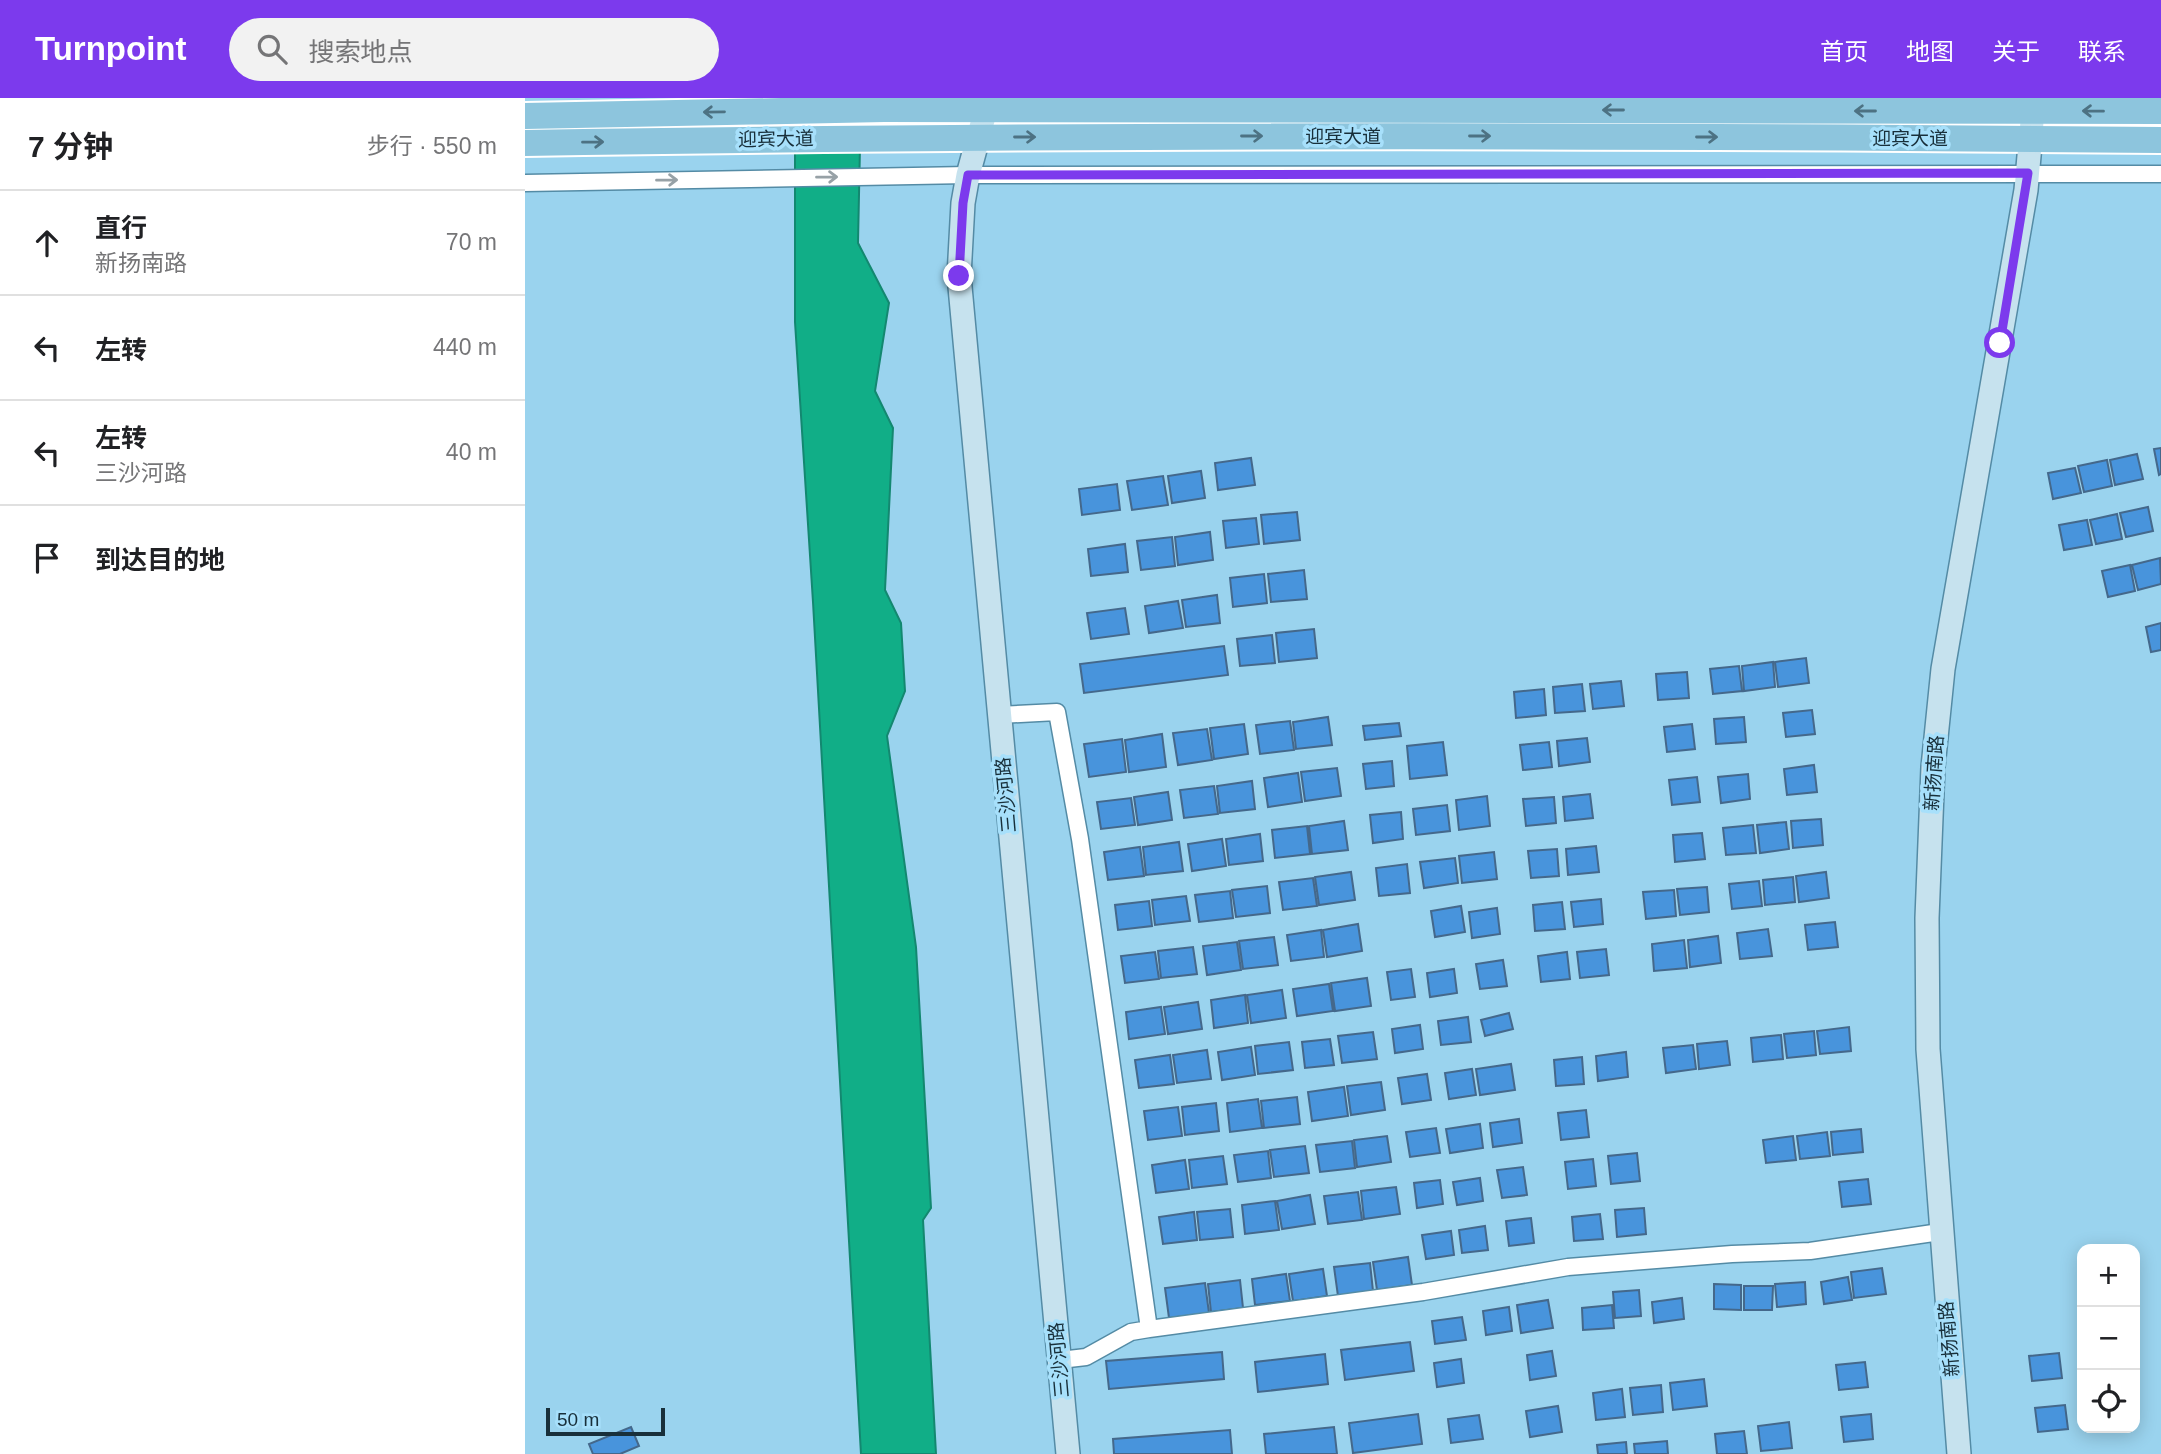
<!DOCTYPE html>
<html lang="zh">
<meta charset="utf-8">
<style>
:root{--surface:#fff;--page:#f2f2f2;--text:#202124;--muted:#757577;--line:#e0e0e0;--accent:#7c3aed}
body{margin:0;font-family:Arial,"Noto Sans SC",sans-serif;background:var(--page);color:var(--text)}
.controls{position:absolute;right:21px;bottom:21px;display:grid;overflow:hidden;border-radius:14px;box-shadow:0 4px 18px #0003}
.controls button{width:63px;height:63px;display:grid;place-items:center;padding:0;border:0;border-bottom:2px solid var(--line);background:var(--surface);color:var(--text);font:35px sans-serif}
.scale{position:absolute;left:21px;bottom:18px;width:119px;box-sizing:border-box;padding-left:7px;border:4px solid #182f3a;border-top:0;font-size:19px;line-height:24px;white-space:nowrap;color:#182f3a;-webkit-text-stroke:5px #a7e0fb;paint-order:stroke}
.stop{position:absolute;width:21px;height:21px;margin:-16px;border:5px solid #7c3aed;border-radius:50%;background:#fff}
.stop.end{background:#7c3aed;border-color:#fff;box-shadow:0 2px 7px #0008}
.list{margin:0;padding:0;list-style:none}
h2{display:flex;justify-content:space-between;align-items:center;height:91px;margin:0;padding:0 28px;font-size:30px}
h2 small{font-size:23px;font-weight:400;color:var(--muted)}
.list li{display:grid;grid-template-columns:46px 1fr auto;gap:21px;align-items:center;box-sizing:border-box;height:105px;padding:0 28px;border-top:2px solid var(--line)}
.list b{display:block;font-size:26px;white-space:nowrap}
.list p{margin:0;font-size:23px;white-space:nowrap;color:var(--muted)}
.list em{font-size:23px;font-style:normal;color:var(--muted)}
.icon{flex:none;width:38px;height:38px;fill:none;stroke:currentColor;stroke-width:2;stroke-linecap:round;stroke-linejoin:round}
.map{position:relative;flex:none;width:1636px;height:1356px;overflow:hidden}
header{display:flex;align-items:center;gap:42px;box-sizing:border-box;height:98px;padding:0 35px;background:var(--accent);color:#fff}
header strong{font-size:33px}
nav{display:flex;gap:38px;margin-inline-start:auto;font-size:24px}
.search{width:490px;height:63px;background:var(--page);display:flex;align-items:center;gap:18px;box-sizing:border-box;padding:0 24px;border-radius:38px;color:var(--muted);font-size:26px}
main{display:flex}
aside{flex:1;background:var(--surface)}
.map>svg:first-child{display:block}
.water{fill:#11ae87;stroke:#138870;stroke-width:2}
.building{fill:#4894dc;stroke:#44688b;stroke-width:2}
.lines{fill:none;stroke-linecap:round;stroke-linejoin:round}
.street-casing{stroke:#548ba5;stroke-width:19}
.secondary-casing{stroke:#548ba5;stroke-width:26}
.primary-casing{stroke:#fff;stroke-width:30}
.street{stroke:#fff;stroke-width:16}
.secondary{stroke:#c6e2ee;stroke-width:23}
.primary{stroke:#8dc5dd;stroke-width:26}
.oneway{stroke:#4d7283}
.oneway2{stroke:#97a1a6}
.route{stroke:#7c3aed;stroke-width:9}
.labels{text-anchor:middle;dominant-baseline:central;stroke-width:7;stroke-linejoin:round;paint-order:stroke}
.street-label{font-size:19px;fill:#182f3a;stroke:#a7e0fb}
</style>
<header>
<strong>Turnpoint</strong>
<div class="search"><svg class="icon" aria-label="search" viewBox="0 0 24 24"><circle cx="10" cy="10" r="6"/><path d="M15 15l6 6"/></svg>搜索地点</div>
<nav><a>首页</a><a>地图</a><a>关于</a><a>联系</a></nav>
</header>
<main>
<aside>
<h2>7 分钟<small>步行 · 550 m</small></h2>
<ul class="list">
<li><svg class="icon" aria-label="ahead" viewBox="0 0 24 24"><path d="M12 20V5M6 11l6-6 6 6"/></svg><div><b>直行</b><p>新扬南路</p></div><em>70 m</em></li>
<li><svg class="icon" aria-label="left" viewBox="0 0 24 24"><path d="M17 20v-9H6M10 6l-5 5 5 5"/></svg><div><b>左转</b></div><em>440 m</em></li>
<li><svg class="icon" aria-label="left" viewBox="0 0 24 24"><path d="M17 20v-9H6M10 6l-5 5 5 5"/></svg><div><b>左转</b><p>三沙河路</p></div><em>40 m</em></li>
<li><svg class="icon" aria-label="arrive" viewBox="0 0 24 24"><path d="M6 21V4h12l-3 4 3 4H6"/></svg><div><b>到达目的地</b></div></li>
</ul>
</aside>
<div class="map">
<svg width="1636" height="1356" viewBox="0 0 1636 1356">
<rect width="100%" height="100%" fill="#9ad3ee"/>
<path class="water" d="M 270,0 L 336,0 L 333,145 L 364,205 L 350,293 L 368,330 L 360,492 L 376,525 L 380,593 L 362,638 L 391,849 L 406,1110 L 398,1122 L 411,1356 L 336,1356 L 288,504 L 270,224 Z"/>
<path class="building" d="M 1636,350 L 1636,376 L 1634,377 L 1629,351 Z
M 1612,356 L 1618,381 L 1590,387 L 1585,362 Z
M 726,360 L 730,387 L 693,392 L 690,365 Z
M 1582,362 L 1587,388 L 1559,394 L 1553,368 Z
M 1550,370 L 1556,395 L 1528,401 L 1523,375 Z
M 676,373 L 680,400 L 647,405 L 643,378 Z
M 638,378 L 643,407 L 607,412 L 602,383 Z
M 592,386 L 595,412 L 557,417 L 554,391 Z
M 1623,409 L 1628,433 L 1601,439 L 1595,415 Z
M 772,414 L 775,442 L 739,446 L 736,417 Z
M 1592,416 L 1597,441 L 1571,446 L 1565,422 Z
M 731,420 L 734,446 L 701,450 L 698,423 Z
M 1562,422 L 1567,447 L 1539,452 L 1534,427 Z
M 685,434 L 688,462 L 653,467 L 650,439 Z
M 647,439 L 650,468 L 616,472 L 612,443 Z
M 600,446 L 603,474 L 566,478 L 563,451 Z
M 1635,460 L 1636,486 L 1613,492 L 1607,467 Z
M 1605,467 L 1610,493 L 1583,499 L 1577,473 Z
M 779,472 L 782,501 L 746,504 L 743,476 Z
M 739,476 L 742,505 L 708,509 L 705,480 Z
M 692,497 L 695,525 L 661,529 L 657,502 Z
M 653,503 L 658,530 L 624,535 L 620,508 Z
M 600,510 L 604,536 L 566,541 L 562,515 Z
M 1636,525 L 1636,552 L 1626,554 L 1621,529 Z
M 789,531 L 792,560 L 754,564 L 751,535 Z
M 747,537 L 750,565 L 715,568 L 712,541 Z
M 699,548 L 703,577 L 559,595 L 555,566 Z
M 1281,560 L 1284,585 L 1253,589 L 1250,564 Z
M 1248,564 L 1250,589 L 1219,593 L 1217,568 Z
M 1214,568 L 1217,593 L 1188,596 L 1185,571 Z
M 1162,574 L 1164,600 L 1133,602 L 1131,576 Z
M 1096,583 L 1099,608 L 1068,611 L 1065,586 Z
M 1057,586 L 1060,613 L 1030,615 L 1028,589 Z
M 1019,591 L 1021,617 L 991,620 L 989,594 Z
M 1287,612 L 1290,636 L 1261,639 L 1258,615 Z
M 803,619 L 807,647 L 771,651 L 768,624 Z
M 1219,619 L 1221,644 L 1191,646 L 1189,621 Z
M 765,623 L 769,652 L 735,656 L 731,627 Z
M 874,625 L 876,638 L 840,642 L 838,628 Z
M 719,626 L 723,656 L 689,661 L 685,630 Z
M 1167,626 L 1170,651 L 1142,654 L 1139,629 Z
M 682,631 L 687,662 L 653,667 L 648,635 Z
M 637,636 L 641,669 L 604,674 L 600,642 Z
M 1062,640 L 1065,664 L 1034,668 L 1032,643 Z
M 597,641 L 601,674 L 564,679 L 559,646 Z
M 918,644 L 922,677 L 885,681 L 882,648 Z
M 1024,644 L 1027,669 L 998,672 L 995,647 Z
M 867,663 L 869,688 L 841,691 L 838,666 Z
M 1289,667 L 1292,694 L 1262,697 L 1259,671 Z
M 812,670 L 816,698 L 780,703 L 776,674 Z
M 773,675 L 777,704 L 743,709 L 739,680 Z
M 1223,676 L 1225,701 L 1196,705 L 1193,679 Z
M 1172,679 L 1175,704 L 1147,707 L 1144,682 Z
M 727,683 L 730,711 L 695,715 L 692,688 Z
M 689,688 L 693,716 L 659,720 L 655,692 Z
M 643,694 L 647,722 L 613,727 L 609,699 Z
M 1065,696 L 1068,720 L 1040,723 L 1038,699 Z
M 962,698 L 965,728 L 934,732 L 931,702 Z
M 1029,699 L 1031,725 L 1001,728 L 998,701 Z
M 606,700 L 610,727 L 576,731 L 572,704 Z
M 922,707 L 925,733 L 891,737 L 888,711 Z
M 876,714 L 878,741 L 848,745 L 845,717 Z
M 1296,721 L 1298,747 L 1268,750 L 1266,723 Z
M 819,723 L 823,752 L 787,756 L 784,728 Z
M 1261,724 L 1264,751 L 1235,755 L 1232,727 Z
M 1228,727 L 1231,755 L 1201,757 L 1198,730 Z
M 782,728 L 785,756 L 750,760 L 747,732 Z
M 1177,735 L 1180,761 L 1150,764 L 1148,737 Z
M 735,736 L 738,763 L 704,767 L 701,741 Z
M 697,741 L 701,768 L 667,773 L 663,746 Z
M 654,744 L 658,773 L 621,777 L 618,749 Z
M 1071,748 L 1074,774 L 1043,777 L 1041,751 Z
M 615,749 L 619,778 L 583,782 L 579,754 Z
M 1032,751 L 1034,778 L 1006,780 L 1003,753 Z
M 969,754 L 972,781 L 937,785 L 934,758 Z
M 930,760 L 933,785 L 899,790 L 895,764 Z
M 882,766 L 885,795 L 854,798 L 851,770 Z
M 826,774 L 830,802 L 794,807 L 790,779 Z
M 1301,774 L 1304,800 L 1274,804 L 1271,778 Z
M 1268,779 L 1270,804 L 1240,807 L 1238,782 Z
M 788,780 L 792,808 L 758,812 L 754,784 Z
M 1234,783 L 1237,808 L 1207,811 L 1204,786 Z
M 742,788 L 745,815 L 711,819 L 707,792 Z
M 1182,789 L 1184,814 L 1155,817 L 1152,791 Z
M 1149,792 L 1151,818 L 1121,821 L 1118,794 Z
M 705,793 L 708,820 L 674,824 L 670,797 Z
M 661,798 L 665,823 L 630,827 L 627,802 Z
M 1076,801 L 1078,826 L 1049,829 L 1046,804 Z
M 624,803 L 627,828 L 593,832 L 590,807 Z
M 1037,804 L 1040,831 L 1010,833 L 1008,807 Z
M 936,808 L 940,834 L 910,839 L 906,813 Z
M 972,810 L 975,836 L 947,840 L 944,814 Z
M 1310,824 L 1313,849 L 1283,852 L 1280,827 Z
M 833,826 L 837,853 L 802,859 L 798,832 Z
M 1243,831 L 1247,858 L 1215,861 L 1212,835 Z
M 796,832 L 799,859 L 766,863 L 762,837 Z
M 1193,838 L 1196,865 L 1165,869 L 1163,842 Z
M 749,839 L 753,867 L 718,871 L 714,843 Z
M 1159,842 L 1162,870 L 1129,873 L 1127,846 Z
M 712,844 L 716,872 L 682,877 L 678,848 Z
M 668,849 L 672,876 L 636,880 L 633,853 Z
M 1081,851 L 1084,877 L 1055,880 L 1052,854 Z
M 630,854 L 634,881 L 600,885 L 596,858 Z
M 1042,854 L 1045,881 L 1016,884 L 1013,858 Z
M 978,862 L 982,888 L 955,891 L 951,866 Z
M 886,871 L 890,899 L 866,902 L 862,874 Z
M 929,871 L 932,895 L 905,899 L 902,875 Z
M 842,880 L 846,908 L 810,913 L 806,885 Z
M 804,886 L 808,913 L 772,918 L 768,891 Z
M 757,892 L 761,920 L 726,925 L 722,897 Z
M 720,897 L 723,925 L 689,930 L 686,902 Z
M 673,904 L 677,931 L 643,936 L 639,909 Z
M 636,909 L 640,936 L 604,941 L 601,914 Z
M 984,915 L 988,931 L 960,938 L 956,922 Z
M 943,919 L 946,944 L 916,947 L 913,923 Z
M 895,927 L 898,951 L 870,955 L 867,931 Z
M 1324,929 L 1326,953 L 1295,956 L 1292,933 Z
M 1289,933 L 1291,957 L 1262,960 L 1259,936 Z
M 848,934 L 852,961 L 817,965 L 813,938 Z
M 1256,937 L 1258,961 L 1228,964 L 1226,940 Z
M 805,941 L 809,967 L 780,970 L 777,944 Z
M 1202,943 L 1205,967 L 1174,971 L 1172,946 Z
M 764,944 L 768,972 L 733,976 L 730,948 Z
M 1168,947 L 1171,971 L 1141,975 L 1138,950 Z
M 726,949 L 730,977 L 697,982 L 693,954 Z
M 682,952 L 686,981 L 652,985 L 648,957 Z
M 1101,954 L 1103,979 L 1073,983 L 1071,958 Z
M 645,957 L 649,986 L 614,990 L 610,962 Z
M 1057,959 L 1059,986 L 1031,988 L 1029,962 Z
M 986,966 L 990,992 L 955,997 L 951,971 Z
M 947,971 L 951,997 L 924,1001 L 920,975 Z
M 902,976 L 906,1002 L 877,1006 L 873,980 Z
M 856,984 L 860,1012 L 826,1017 L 822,988 Z
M 819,989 L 823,1018 L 787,1023 L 783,994 Z
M 772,999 L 775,1026 L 739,1030 L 736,1003 Z
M 733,1001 L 737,1030 L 705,1034 L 702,1005 Z
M 691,1005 L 694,1033 L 660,1037 L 657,1009 Z
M 653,1009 L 657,1038 L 623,1042 L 619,1013 Z
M 1061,1012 L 1064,1039 L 1036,1042 L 1033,1015 Z
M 994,1021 L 997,1045 L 968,1049 L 965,1025 Z
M 955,1026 L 958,1050 L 925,1055 L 921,1031 Z
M 911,1030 L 915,1055 L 885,1059 L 881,1034 Z
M 1336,1031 L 1338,1054 L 1308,1057 L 1306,1034 Z
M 1302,1034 L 1305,1058 L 1275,1061 L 1272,1038 Z
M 862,1038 L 866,1064 L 832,1069 L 829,1042 Z
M 1268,1038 L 1271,1062 L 1241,1065 L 1238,1042 Z
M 827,1043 L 830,1070 L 795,1074 L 791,1047 Z
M 780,1048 L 784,1075 L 749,1079 L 745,1052 Z
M 743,1053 L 746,1080 L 713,1084 L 709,1057 Z
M 1112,1055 L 1115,1083 L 1086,1086 L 1083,1058 Z
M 698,1058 L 702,1086 L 667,1090 L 664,1062 Z
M 1068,1061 L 1071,1088 L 1043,1091 L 1040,1064 Z
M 660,1062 L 664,1091 L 631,1095 L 627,1067 Z
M 998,1069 L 1002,1097 L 977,1100 L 972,1072 Z
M 955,1080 L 958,1103 L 932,1107 L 928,1084 Z
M 1343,1081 L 1346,1106 L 1317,1109 L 1314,1084 Z
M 915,1082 L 918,1106 L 892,1110 L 889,1085 Z
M 871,1089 L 875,1116 L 839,1121 L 836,1093 Z
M 833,1094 L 837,1122 L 803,1126 L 799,1098 Z
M 785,1097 L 790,1126 L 757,1131 L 752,1103 Z
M 750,1103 L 754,1132 L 720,1136 L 717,1107 Z
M 1119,1110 L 1121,1136 L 1092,1139 L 1090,1112 Z
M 705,1111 L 708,1139 L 675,1142 L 672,1114 Z
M 669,1114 L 672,1142 L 638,1146 L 634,1119 Z
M 1075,1116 L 1078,1141 L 1049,1143 L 1047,1119 Z
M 1006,1120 L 1009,1145 L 984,1148 L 981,1123 Z
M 960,1128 L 963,1152 L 937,1155 L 934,1132 Z
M 926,1133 L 929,1157 L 901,1161 L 897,1137 Z
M 883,1159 L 887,1187 L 852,1192 L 848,1164 Z
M 845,1165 L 848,1193 L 813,1198 L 809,1169 Z
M 1357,1170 L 1361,1196 L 1329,1200 L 1326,1174 Z
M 798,1171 L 802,1198 L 768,1203 L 764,1176 Z
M 761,1176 L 765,1203 L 730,1207 L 727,1181 Z
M 1323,1179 L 1327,1202 L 1299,1206 L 1296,1184 Z
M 715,1182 L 718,1210 L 686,1214 L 683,1186 Z
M 1280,1184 L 1281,1206 L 1252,1209 L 1250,1186 Z
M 680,1185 L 684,1215 L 644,1220 L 640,1190 Z
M 1189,1186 L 1216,1187 L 1216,1212 L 1189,1211 Z
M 1219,1188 L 1248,1188 L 1247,1212 L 1219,1212 Z
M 1114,1192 L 1116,1218 L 1090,1220 L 1088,1194 Z
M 1157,1200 L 1159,1221 L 1129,1225 L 1127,1204 Z
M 1023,1202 L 1028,1230 L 996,1235 L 992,1207 Z
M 1087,1207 L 1089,1230 L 1058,1232 L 1057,1210 Z
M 984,1209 L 987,1233 L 961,1237 L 958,1213 Z
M 937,1219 L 941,1242 L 910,1246 L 907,1223 Z
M 885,1244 L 889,1273 L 820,1282 L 816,1252 Z
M 1027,1253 L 1031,1278 L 1005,1282 L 1002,1257 Z
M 697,1254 L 699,1281 L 584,1291 L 581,1263 Z
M 1534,1255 L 1537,1280 L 1507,1283 L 1504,1258 Z
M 800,1256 L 803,1286 L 733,1294 L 730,1264 Z
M 936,1261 L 939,1285 L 912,1289 L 909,1265 Z
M 1340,1264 L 1343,1289 L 1314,1292 L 1311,1267 Z
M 1179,1281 L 1182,1308 L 1148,1312 L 1145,1285 Z
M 1136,1287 L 1138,1314 L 1108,1317 L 1105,1290 Z
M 1097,1291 L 1100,1319 L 1071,1322 L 1068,1295 Z
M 1540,1307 L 1543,1331 L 1513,1334 L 1510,1310 Z
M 1033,1308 L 1037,1334 L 1005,1339 L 1001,1313 Z
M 893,1316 L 897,1346 L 828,1355 L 824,1325 Z
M 1346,1316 L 1348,1341 L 1319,1344 L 1316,1319 Z
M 954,1317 L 958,1341 L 926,1345 L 923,1321 Z
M 1264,1324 L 1267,1350 L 1236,1353 L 1233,1328 Z
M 106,1329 L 114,1348 L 95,1356 L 68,1356 L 64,1346 Z
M 809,1329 L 812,1356 L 741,1356 L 739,1336 Z
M 705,1332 L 707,1356 L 589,1356 L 588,1341 Z
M 1219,1333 L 1222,1356 L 1192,1356 L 1190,1336 Z
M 1142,1343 L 1143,1356 L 1110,1356 L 1109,1346 Z
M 1101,1344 L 1102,1356 L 1073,1356 L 1072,1347 Z"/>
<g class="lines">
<defs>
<path id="street" d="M 0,85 L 443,77 L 1636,76
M 474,617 L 532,614 L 555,741 L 624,1231
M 535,1262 L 561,1259 L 606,1234 L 624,1231 L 898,1194 L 1043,1169 L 1207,1156 L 1285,1153 L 1415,1134"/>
<path id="secondary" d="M 464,0 L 443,77 L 438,105 L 434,178 L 543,1356
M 1434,1356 L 1403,951 L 1402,820 L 1408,669 L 1418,571 L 1501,92 L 1507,24"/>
<path id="primary" d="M 0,18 L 359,11 L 1636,13
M 0,45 C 545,36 1091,37 1636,42"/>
</defs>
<use href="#street" class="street-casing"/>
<use href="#secondary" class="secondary-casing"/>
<use href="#primary" class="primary-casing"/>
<use href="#street" class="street"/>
<use href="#secondary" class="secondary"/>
<use href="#primary" class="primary"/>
</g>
<defs><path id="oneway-shaft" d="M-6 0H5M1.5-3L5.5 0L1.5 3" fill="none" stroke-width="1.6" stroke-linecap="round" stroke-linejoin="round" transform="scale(1.75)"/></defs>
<g class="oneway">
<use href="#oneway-shaft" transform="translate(1088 12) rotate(-180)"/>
<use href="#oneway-shaft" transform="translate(1340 13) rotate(180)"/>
<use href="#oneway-shaft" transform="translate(1568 13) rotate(-179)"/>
<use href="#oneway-shaft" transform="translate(189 14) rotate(179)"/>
<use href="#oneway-shaft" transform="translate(727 38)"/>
<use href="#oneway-shaft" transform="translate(955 38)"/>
<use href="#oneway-shaft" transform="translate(500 39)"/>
<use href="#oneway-shaft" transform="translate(1182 39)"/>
<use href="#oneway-shaft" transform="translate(68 44) rotate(-1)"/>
</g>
<g class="oneway2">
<use href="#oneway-shaft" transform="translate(302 79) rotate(-1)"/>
<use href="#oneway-shaft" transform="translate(142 82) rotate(-1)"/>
</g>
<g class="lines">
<path class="route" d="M 434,178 L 438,105 L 443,77 L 1503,75 L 1475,245"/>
</g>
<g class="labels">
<g class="street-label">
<text x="818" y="38">迎宾大道</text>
<text x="1385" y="40">迎宾大道</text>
<text transform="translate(251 41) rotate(-1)">迎宾大道</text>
<text transform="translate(1409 675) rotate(-86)">新扬南路</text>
<text transform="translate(481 697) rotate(-95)">三沙河路</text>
<text transform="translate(1424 1241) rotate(-95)">新扬南路</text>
<text transform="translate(534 1262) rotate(-95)">三沙河路</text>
</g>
</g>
</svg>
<div class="controls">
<button>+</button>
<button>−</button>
<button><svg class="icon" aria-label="locate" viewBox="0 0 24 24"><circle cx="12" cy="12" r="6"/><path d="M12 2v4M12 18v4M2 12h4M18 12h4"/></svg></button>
</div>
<div class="scale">50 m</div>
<div class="stop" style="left:1475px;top:245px"></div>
<div class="stop end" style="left:434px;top:178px"></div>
</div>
</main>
